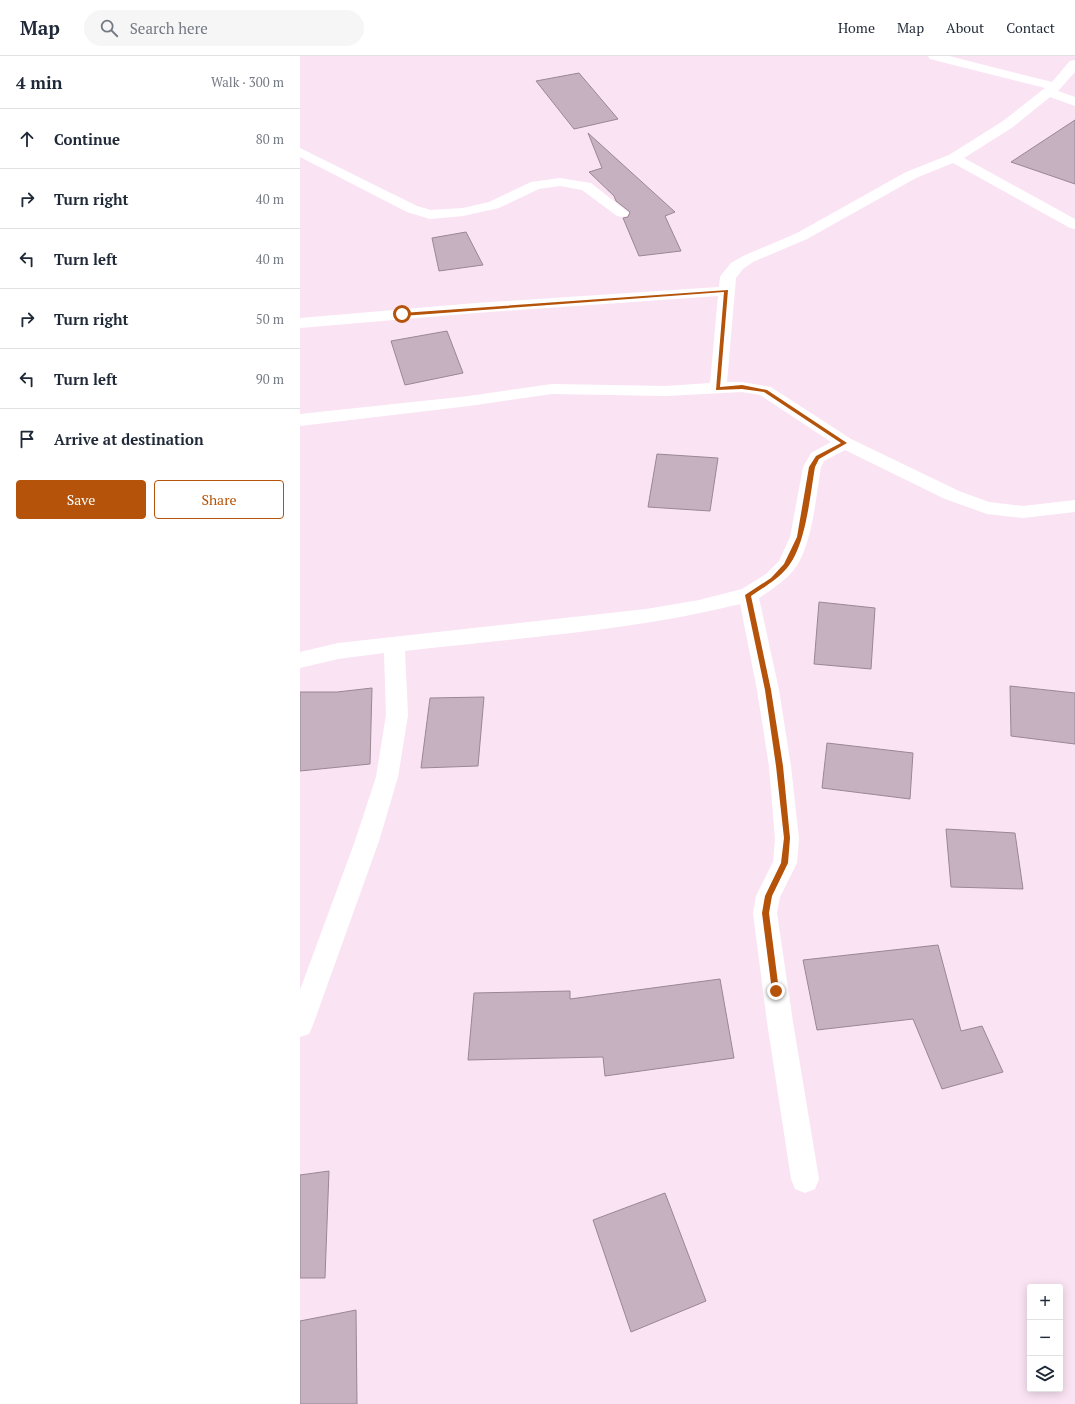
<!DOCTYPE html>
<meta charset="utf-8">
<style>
:root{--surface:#fff;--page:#f6f6f7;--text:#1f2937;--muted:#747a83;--line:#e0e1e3;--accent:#b45309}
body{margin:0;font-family:"PT Serif",serif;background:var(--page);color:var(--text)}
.controls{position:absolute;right:12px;bottom:12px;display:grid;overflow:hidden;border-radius:4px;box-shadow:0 2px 10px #0003}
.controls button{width:36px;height:36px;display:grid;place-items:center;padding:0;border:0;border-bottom:1px solid var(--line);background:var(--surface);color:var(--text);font:20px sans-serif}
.stop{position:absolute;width:12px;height:12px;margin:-9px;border:3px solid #b45309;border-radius:50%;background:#fff}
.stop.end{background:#b45309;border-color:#fff;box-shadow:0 1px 4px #0008}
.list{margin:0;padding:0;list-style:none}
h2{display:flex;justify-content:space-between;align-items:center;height:52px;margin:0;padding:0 16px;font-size:17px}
h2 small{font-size:13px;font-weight:400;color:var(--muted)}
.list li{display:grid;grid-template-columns:26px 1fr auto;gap:12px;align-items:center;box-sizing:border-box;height:60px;padding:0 16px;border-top:1px solid var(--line)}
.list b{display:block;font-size:15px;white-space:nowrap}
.list em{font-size:13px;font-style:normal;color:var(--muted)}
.actions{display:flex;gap:8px;padding:12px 16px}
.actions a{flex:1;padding:9px 0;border:1px solid var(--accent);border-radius:4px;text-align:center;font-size:14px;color:var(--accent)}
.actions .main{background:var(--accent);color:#fff}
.icon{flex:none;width:22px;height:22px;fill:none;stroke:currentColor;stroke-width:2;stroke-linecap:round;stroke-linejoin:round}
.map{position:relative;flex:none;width:775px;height:1348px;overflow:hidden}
header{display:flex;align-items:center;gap:24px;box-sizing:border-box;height:56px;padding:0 20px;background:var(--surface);border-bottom:1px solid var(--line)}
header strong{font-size:19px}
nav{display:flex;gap:22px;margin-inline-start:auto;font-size:14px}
.search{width:280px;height:36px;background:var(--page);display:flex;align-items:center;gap:10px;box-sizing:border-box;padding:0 14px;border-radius:22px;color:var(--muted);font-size:15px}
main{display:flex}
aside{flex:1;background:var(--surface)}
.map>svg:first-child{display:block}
.building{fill:#c5b1bf;stroke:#9a8795}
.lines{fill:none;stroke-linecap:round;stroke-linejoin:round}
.street{fill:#fff;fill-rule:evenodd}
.route{fill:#b45309}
</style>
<header>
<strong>Map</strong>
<div class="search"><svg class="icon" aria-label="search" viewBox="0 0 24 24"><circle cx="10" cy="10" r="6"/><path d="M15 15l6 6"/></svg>Search here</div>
<nav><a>Home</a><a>Map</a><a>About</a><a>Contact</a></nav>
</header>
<main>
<aside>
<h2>4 min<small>Walk · 300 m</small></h2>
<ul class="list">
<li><svg class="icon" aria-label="ahead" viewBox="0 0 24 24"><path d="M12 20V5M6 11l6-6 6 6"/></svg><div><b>Continue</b></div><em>80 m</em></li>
<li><svg class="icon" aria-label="right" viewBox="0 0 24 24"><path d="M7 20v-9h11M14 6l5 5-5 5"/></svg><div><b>Turn right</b></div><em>40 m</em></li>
<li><svg class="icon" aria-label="left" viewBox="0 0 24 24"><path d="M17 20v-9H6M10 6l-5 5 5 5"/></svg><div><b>Turn left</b></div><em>40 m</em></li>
<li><svg class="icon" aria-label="right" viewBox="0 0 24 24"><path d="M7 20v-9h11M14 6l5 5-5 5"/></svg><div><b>Turn right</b></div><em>50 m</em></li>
<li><svg class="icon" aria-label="left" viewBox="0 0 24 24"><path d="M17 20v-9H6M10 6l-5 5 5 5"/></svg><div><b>Turn left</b></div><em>90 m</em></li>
<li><svg class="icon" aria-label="arrive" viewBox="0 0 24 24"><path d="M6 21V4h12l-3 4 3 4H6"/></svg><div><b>Arrive at destination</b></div></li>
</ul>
<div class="actions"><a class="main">Save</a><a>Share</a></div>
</aside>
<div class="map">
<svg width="775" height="1348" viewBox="0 0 775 1348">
<rect width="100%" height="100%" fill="#fae4f4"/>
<path class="building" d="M 279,17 L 318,63 L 274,73 L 236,25 Z
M 775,64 L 775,128 L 711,106 Z
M 288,77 L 375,156 L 365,160 L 381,195 L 339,200 L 323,162 L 328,161 L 330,156 L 316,145 L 314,140 L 289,116 L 302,112 Z
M 166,176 L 183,209 L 139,215 L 132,182 Z
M 147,275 L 163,317 L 105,329 L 91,285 Z
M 357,398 L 418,402 L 410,455 L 348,451 Z
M 519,546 L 575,552 L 571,613 L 514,608 Z
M 710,630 L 775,637 L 775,688 L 711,680 Z
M 72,632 L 70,708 L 0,715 L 0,636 L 37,636 Z
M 184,641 L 178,710 L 121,712 L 130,642 Z
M 527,687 L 613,697 L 610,743 L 522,732 Z
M 646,773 L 715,777 L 723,833 L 651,831 Z
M 638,889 L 661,975 L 682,970 L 703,1016 L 642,1033 L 613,963 L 517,974 L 503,904 Z
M 420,923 L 434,1002 L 305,1020 L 303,1001 L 168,1004 L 174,937 L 270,935 L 270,943 Z
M 29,1115 L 25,1222 L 0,1222 L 0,1119 Z
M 365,1137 L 406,1245 L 331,1276 L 293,1164 Z
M 56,1254 L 57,1348 L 0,1348 L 0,1265 Z"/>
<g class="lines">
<path class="street" d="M 628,0 L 649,0 L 752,26 L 770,5 L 775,4 L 775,16 L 758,35 L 775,41 L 775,50 L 750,41 L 713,71 L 664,102 L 775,163 L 775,173 L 770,172 L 653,107 L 616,122 L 507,183 L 453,206 L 443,213 L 436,222 L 427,326 L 442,326 L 471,331 L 551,383 L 659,435 L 689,446 L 723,450 L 775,444 L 775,456 L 723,462 L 687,458 L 645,443 L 545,394 L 524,405 L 521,411 C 516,440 512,493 493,515 C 483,526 471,534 459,542 L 479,634 L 491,710 L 499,783 L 497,807 L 480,841 L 477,857 L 493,966 L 519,1123 L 515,1133 L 505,1137 L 495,1133 L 491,1123 L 467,966 L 453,857 L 456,840 L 473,806 L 475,783 L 469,710 L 457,634 L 440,548 C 332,575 216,582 105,595 L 108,659 L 98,721 L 79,785 L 13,969 L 9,978 L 0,981 L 0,934 L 55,785 L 76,721 L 86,659 L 84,597 L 38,603 L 0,612 L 0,596 L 38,587 L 346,553 L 399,544 L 442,533 L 466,518 L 479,505 L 490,481 L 503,411 L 511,397 L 531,386 L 460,339 L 442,336 L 366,340 L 252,338 L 169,350 L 0,370 L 0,358 L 169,340 L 252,328 L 366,330 L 410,327 L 418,240 L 176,257 L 0,272 L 0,262 L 176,247 L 419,231 L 420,221 L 422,218 L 431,207 L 443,200 L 497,177 L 606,116 L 649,99 L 703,65 L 745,32 L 630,3 Z
M 0,92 L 117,150 L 131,154 L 163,152 L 189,146 L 231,126 L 260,122 L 291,127 L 329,157 L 327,160 L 322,161 L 317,160 L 282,134 L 260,130 L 239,133 L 199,152 L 163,160 L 130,163 L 107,156 L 0,101 Z"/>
</g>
<path class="route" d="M 428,234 L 420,331 L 442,329 L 467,334 L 547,387 L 519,403 L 515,411 C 510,439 506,490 487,512 C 477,524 464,531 451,540 L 471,634 L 483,710 L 490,782 L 488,807 L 472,840 L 469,857 L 479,935 L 476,938 L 472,935 L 462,857 L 465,840 L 481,807 L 484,782 L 476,710 L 465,634 L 445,539 L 471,522 L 484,508 L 497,481 L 509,411 L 516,400 L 541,387 L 464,336 L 442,333 L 416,334 L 424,236 L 102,260 L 100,258 L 102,257 Z"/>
</svg>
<div class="controls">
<button>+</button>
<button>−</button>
<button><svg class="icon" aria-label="layers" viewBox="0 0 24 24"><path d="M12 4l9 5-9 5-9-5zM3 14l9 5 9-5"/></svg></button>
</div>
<div class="stop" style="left:102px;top:258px"></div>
<div class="stop end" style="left:476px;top:935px"></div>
</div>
</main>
